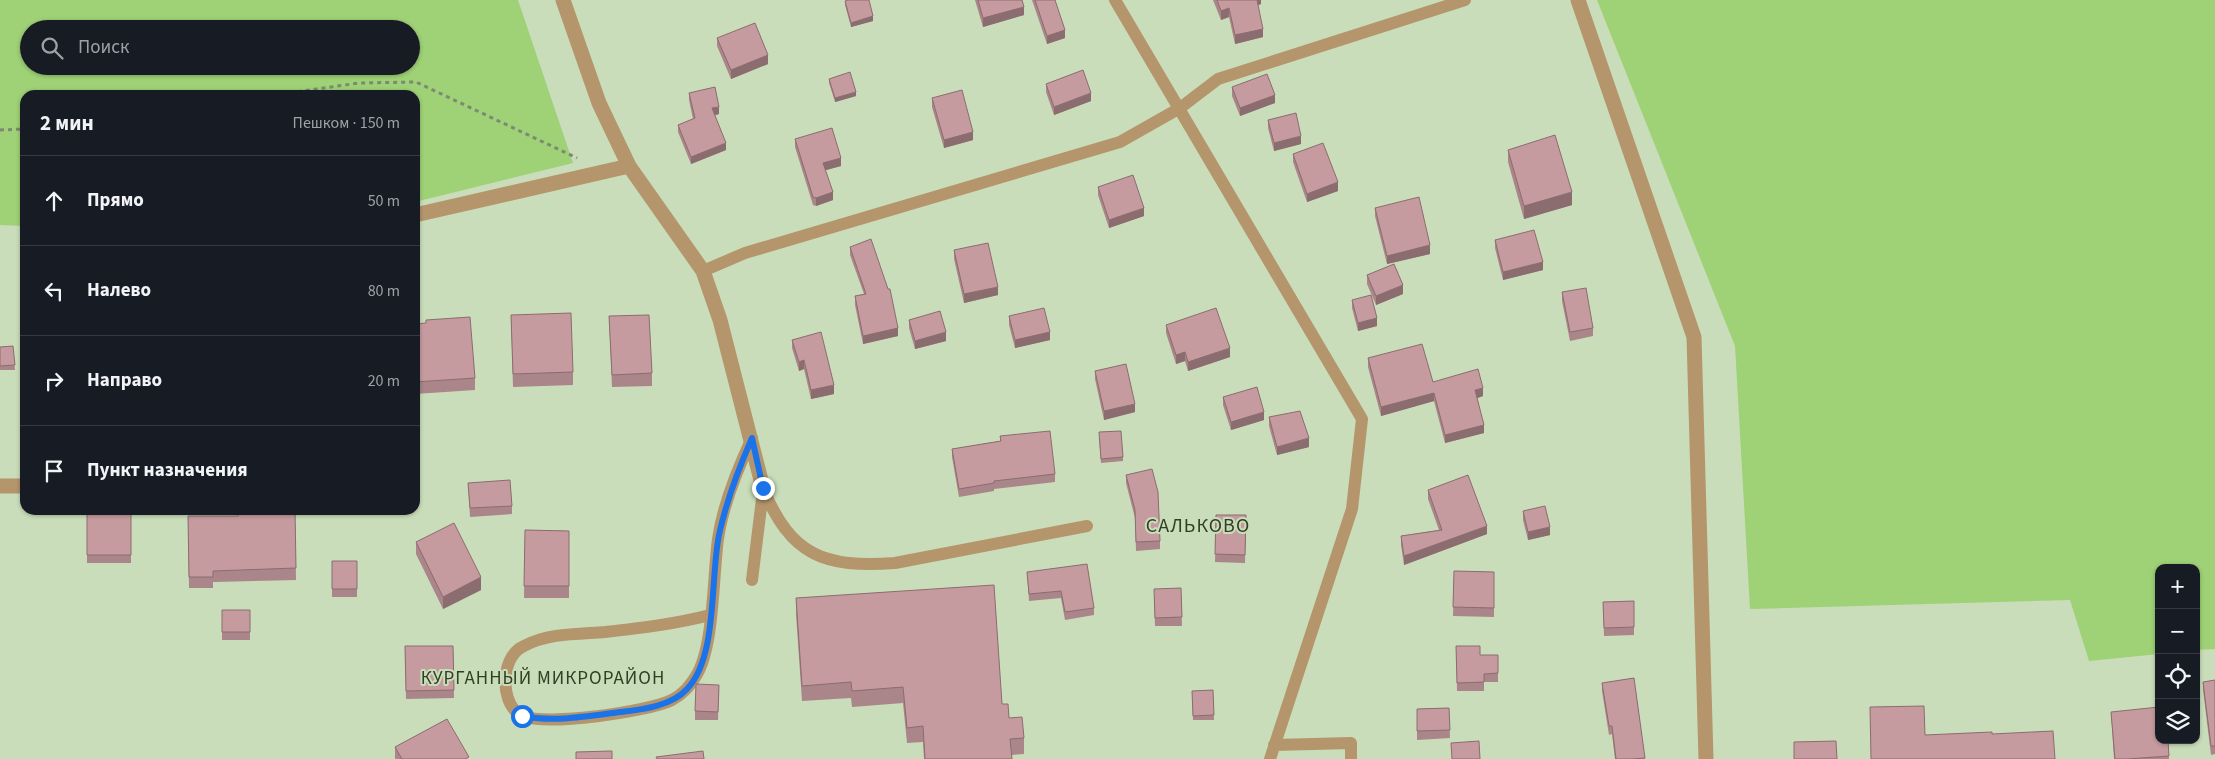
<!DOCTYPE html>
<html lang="ru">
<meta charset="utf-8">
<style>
:root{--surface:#171b24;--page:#20242c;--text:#f1f3f6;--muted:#9ea1a6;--line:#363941}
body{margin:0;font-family:"Source Sans 3",sans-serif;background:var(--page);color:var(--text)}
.controls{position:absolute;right:15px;bottom:15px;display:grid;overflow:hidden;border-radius:10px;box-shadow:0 1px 4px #0004}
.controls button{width:45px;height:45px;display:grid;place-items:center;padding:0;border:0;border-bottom:1px solid var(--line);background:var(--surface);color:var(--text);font:25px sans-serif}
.stop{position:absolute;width:15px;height:15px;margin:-11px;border:4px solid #1a73e8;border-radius:50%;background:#fff}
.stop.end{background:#1a73e8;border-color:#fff;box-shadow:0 1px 5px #0008}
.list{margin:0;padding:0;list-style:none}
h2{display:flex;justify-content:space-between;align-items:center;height:65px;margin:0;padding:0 20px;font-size:21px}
h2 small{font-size:16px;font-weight:400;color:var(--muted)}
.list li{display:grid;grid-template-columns:32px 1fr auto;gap:15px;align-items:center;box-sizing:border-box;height:90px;padding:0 20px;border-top:1px solid var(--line)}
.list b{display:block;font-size:19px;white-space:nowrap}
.list em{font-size:16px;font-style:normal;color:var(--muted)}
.icon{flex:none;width:28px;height:28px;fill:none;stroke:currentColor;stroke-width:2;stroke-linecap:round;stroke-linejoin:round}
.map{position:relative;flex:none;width:2215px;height:759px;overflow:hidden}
.search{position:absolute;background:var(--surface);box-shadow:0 1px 4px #0004;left:20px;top:20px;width:400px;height:55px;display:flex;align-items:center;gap:12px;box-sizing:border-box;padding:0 18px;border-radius:28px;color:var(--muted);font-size:19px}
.panel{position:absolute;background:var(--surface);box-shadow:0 1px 4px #0004;left:20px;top:90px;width:400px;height:425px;border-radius:15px}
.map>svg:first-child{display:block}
.green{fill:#9fd176;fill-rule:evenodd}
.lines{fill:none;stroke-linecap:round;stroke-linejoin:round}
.path{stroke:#7b8a71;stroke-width:3;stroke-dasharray:4 4;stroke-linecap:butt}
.lane{stroke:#b5956c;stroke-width:12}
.street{stroke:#b5956c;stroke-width:15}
.wall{fill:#aa8589}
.shaded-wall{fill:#8b6c6f}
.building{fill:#c69b9f;stroke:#8b6c6f}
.route{stroke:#1a73e8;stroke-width:6}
.labels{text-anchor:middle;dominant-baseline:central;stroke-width:4;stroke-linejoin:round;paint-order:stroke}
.neighbourhood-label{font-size:19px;letter-spacing:1px;fill:#304023;stroke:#c9ddba}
.quarter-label{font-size:20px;letter-spacing:1px;fill:#304023;stroke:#c9ddba}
</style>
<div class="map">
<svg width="2215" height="759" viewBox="0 0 2215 759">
<rect width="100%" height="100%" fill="#c9ddba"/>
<path class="green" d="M 0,0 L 518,0 L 573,163 L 415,202 L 415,95 L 25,95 L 25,226 L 0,225 ZM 29,29 L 411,29 L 411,66 L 29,66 Z
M 1597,0 L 2215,0 L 2215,649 L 2196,650 L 2196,568 L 2159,568 L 2159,654 L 2089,661 L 2070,600 L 1750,609 L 1735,346 Z"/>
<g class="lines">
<path class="path" d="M 274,95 L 359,83 L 416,82 L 577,158
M 0,130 L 25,129"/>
<path class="lane" d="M 1115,0 L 1362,419 L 1352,509 L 1270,759
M 703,271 L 745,253 L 1120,142 L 1180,108 L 1218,79 L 1465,0
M 763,488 C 791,556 824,568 895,563 L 1087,526
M 752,580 L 763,491
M 710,615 C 675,624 641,628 605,632 C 579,634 548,633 524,646 C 513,651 508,662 506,673 C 504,688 507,709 523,716 C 547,726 647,712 672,700 C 683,694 689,687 696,676 C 714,648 713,575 718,539 C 723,504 737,470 752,438
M 1274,745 L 1351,743 L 1351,759"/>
<path class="street" d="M 563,0 L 599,103 L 629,166 L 703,271 L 720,320 L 763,488
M 1578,0 L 1694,337 L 1706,759
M 415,215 L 629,166
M 0,486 L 25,486"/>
</g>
<path class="wall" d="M 975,0 L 1022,0 L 1024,15 L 983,27 Z
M 1032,0 L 1055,0 L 1065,38 L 1047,44 Z
M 1213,0 L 1261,0 L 1261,4 L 1258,5 L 1263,37 L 1235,44 L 1229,17 L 1221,20 Z
M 845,1 L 873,21 L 851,27 L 845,5 Z
M 717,38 L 768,64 L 731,79 L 717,46 Z
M 829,79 L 856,96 L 835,102 L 829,83 Z
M 1046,84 L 1091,101 L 1054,115 L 1046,92 Z
M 1232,87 L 1275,103 L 1240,116 L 1232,96 Z
M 689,93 L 719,114 L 715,115 L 726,150 L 691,164 L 678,132 L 678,125 L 693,119 L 689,100 Z
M 932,98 L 973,140 L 944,148 L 932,107 Z
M 1268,120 L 1301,144 L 1274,151 L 1268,128 Z
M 795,139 L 841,166 L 825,170 L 833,200 L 816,206 L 813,205 L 795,147 Z
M 1508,150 L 1572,205 L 1524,219 L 1508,162 Z
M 1293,154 L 1338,191 L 1307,202 L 1293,162 Z
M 1098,187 L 1144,216 L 1109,228 L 1098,195 Z
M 1375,208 L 1430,254 L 1387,264 L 1375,216 Z
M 1495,240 L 1543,270 L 1503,280 L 1495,248 Z
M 850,247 L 898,336 L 863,344 L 855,305 L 855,296 L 864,294 L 850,255 Z
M 954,250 L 998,295 L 964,303 L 954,259 Z
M 1367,275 L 1403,294 L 1376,305 L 1367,284 Z
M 1562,292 L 1593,328 L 1593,336 L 1570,341 L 1562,301 Z
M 1352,300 L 1377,326 L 1358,331 L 1352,308 Z
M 511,315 L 573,372 L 573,385 L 513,387 Z
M 609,316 L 652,373 L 652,386 L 612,387 Z
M 1009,316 L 1050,340 L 1015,348 L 1009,325 Z
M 909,320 L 946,341 L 915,349 L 909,328 Z
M 415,324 L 475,378 L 475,390 L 415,394 Z
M 1166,325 L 1230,357 L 1188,371 L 1185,361 L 1176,364 L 1166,333 Z
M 792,340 L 834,394 L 811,399 L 804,369 L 799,371 L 792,348 Z
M 13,346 L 15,370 L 0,370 L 0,347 Z
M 1368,358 L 1433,382 L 1483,396 L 1477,398 L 1484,433 L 1445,443 L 1434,401 L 1381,416 L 1368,367 Z
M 1095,371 L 1135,412 L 1104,420 L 1095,379 Z
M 1223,397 L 1264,420 L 1231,430 L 1223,405 Z
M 1269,417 L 1309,447 L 1277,455 L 1269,426 Z
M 1000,436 L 1055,474 L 1055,482 L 994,489 L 994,491 L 959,497 L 952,457 L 952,449 L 1000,441 Z
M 1099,437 L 1123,457 L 1123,461 L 1101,463 Z
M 1126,475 L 1160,541 L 1160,549 L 1136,551 L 1135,518 L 1126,483 Z
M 468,483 L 512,506 L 512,514 L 470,517 Z
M 1428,490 L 1487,534 L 1404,565 L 1401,545 L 1401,536 L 1439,530 L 1428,499 Z
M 295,510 L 296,580 L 213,582 L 213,588 L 189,588 L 188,516 L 238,516 Z
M 87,511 L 131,511 L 131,563 L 87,563 Z
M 1523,511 L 1550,535 L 1528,540 L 1523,520 Z
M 1216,515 L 1246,524 L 1245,563 L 1215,562 Z
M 525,530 L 569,531 L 569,598 L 524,598 Z
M 416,542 L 481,590 L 443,609 L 416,554 Z
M 332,561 L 357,561 L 357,597 L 332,597 Z
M 1454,571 L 1494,572 L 1494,617 L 1453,616 Z
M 1027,572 L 1094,608 L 1094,615 L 1065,620 L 1061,598 L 1029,601 Z
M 1181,588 L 1182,626 L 1155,626 L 1154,597 Z
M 796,598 L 1002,704 L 1009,718 L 1024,738 L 1024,754 L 1011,755 L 1012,759 L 924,759 L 923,742 L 907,743 L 903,703 L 852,707 L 851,698 L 802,701 L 796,614 Z
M 1634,601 L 1634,635 L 1604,636 L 1603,602 Z
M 222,610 L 250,610 L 250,640 L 222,640 Z
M 405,646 L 453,646 L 454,698 L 406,699 Z
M 1456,646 L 1480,655 L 1498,655 L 1498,682 L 1484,682 L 1484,691 L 1457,691 Z
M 1634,678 L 1645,759 L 1615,759 L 1612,734 L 1609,735 L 1602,691 L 1602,683 Z
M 2215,680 L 2215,754 L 2211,755 L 2203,690 L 2203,682 Z
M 719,685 L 718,720 L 695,720 L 695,711 Z
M 1213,690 L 1214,720 L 1193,720 L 1192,691 Z
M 1449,708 L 1450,738 L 1417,740 L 1417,709 Z
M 2111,712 L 2168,740 L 2169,759 L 2114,759 Z
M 395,747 L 469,759 L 395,759 Z"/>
<path class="shaded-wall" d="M 1256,0 L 1261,0 L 1261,4 L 1256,6 Z
M 1024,7 L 1024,15 L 983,27 L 983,18 Z
M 1229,8 L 1229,17 L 1221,20 L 1221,11 Z
M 873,16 L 873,21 L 851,27 L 851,23 Z
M 1263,29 L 1263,37 L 1235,44 L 1235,35 Z
M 1065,30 L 1065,38 L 1047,44 L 1047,36 Z
M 768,55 L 768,64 L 731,79 L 731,70 Z
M 856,92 L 856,96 L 835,102 L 835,98 Z
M 1091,93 L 1091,101 L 1054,115 L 1054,107 Z
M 1275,95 L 1275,103 L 1240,116 L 1240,108 Z
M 719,107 L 719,114 L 712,116 L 712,108 Z
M 973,132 L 973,140 L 944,148 L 944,140 Z
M 1301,136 L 1301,144 L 1274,151 L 1274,143 Z
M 726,143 L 726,150 L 691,164 L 691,157 Z
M 841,158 L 841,166 L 823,171 L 823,163 Z
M 1338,182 L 1338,191 L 1307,202 L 1307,194 Z
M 833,192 L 833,200 L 816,206 L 816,198 Z
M 1572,192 L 1572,205 L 1524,219 L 1524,206 Z
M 1144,208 L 1144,216 L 1109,228 L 1109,220 Z
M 1430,245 L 1430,254 L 1387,264 L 1387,256 Z
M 1543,262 L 1543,270 L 1503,280 L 1503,272 Z
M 1403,285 L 1403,294 L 1376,305 L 1376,296 Z
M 998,287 L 998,295 L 964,303 L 964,294 Z
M 1377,318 L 1377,326 L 1358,331 L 1358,323 Z
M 898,328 L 898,336 L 863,344 L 863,336 Z
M 946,332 L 946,341 L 915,349 L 915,341 Z
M 1050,332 L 1050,340 L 1015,348 L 1015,340 Z
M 1230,348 L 1230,357 L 1188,371 L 1188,362 Z
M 1185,352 L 1185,361 L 1176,364 L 1176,355 Z
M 804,360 L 804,369 L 799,371 L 799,362 Z
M 834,385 L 834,394 L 811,399 L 811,390 Z
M 1483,388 L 1483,396 L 1475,399 L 1475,390 Z
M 1434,393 L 1434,401 L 1381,416 L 1381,407 Z
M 1135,404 L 1135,412 L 1104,420 L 1104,411 Z
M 1264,412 L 1264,420 L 1231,430 L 1231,422 Z
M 1484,425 L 1484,433 L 1445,443 L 1445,435 Z
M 1309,438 L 1309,447 L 1277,455 L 1277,447 Z
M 1487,526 L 1487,534 L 1404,565 L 1404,556 Z
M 1550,527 L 1550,535 L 1528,540 L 1528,532 Z
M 481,577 L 481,590 L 443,609 L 443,597 Z"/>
<path class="building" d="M 848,0 L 869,0 L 873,16 L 851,23 L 845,1 Z
M 978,0 L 1022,0 L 1024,7 L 983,18 Z
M 1035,0 L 1055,0 L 1065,30 L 1047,36 Z
M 1217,0 L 1257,0 L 1263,29 L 1235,35 L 1229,8 L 1221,11 Z
M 755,23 L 768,55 L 731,70 L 717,38 Z
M 1083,70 L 1091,93 L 1054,107 L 1046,84 Z
M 850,72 L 856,92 L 835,98 L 829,79 Z
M 1267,74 L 1275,95 L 1240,108 L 1232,87 Z
M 715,87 L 719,107 L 712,108 L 726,143 L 691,157 L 678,125 L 695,118 L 689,93 Z
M 962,90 L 973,132 L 944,140 L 932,98 Z
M 1296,113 L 1301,136 L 1274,143 L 1268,120 Z
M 832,128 L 841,158 L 823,163 L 833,192 L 816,198 L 813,197 L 795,139 Z
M 1555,135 L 1572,192 L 1524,206 L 1508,150 Z
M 1323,143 L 1338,182 L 1307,194 L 1293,154 Z
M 1133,175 L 1144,208 L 1109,220 L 1098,187 Z
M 1419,197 L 1430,245 L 1387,256 L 1375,208 Z
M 1534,230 L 1543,262 L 1503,272 L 1495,240 Z
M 871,239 L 888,289 L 890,289 L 898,328 L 863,336 L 855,296 L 866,294 L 850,247 Z
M 988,243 L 998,287 L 964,294 L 954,250 Z
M 1394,264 L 1403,285 L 1376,296 L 1367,275 Z
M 1586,288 L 1593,328 L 1570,332 L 1562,292 Z
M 1371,295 L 1377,318 L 1358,323 L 1352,300 Z
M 1044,308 L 1050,332 L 1015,340 L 1009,316 Z
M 1216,308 L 1230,348 L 1188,362 L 1185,352 L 1176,355 L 1166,325 Z
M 940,311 L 946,332 L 915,341 L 909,320 Z
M 571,313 L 573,372 L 513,374 L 511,315 Z
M 649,315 L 652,373 L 612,375 L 609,316 Z
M 470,317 L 475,378 L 415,382 L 415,324 L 426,323 L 426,320 Z
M 821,332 L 834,385 L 811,390 L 804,360 L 799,362 L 792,340 Z
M 1422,344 L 1433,382 L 1478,369 L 1483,388 L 1475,390 L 1484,425 L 1445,435 L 1434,393 L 1381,407 L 1368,358 Z
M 13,346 L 15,365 L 0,366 L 0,347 Z
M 1126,364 L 1135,404 L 1104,411 L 1095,371 Z
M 1257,387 L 1264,412 L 1231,422 L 1223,397 Z
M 1300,411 L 1309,438 L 1277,447 L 1269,417 Z
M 1050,431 L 1055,474 L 994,481 L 994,483 L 959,489 L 952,449 L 1001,441 L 1000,436 Z
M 1121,431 L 1123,457 L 1101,459 L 1099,432 Z
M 1152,469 L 1158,492 L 1160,541 L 1136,542 L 1135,510 L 1126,475 Z
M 1468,475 L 1487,526 L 1404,556 L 1401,536 L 1442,530 L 1428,490 Z
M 510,480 L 512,506 L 470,508 L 468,483 Z
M 1545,506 L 1550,527 L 1528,532 L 1523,511 Z
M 273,510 L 295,510 L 296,568 L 213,571 L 213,577 L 189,577 L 188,516 L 238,516 L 238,511 Z
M 87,511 L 131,511 L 131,555 L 87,555 Z
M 1216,515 L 1246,515 L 1245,555 L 1215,554 Z
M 454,523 L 481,577 L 443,597 L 416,542 Z
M 525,530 L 569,531 L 569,586 L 524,586 Z
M 332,561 L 357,561 L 357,589 L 332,589 Z
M 1087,564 L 1094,608 L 1065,612 L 1061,591 L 1029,594 L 1027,572 Z
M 1454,571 L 1494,572 L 1494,608 L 1453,607 Z
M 994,585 L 1002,704 L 1008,704 L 1009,718 L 1022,717 L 1024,738 L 1010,739 L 1012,759 L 925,759 L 923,726 L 907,728 L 903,687 L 852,691 L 851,682 L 802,686 L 796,598 Z
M 1181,588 L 1182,617 L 1155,618 L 1154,589 Z
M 1634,601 L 1634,627 L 1604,628 L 1603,602 Z
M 222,610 L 250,610 L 250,632 L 222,632 Z
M 405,646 L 453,646 L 454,690 L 406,691 Z
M 1456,646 L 1480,646 L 1480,655 L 1498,655 L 1498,673 L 1484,674 L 1484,682 L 1457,683 Z
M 1634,678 L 1645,758 L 1632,759 L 1616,759 L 1612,726 L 1609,726 L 1602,683 Z
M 2215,680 L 2215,746 L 2211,746 L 2203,682 Z
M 696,684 L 719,685 L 718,712 L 695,711 Z
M 1213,690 L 1214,715 L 1193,716 L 1192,691 Z
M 1924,706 L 1925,735 L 1992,732 L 1992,734 L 2053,731 L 2055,759 L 1871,759 L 1870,707 Z
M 2159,707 L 2159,740 L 2168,740 L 2169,756 L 2127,759 L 2115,759 L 2111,712 Z
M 1449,708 L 1450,730 L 1417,731 L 1417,709 Z
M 447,719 L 469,757 L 465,759 L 402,759 L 395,747 Z
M 1479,741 L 1480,759 L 1452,759 L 1451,743 Z
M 1836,741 L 1837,759 L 1794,759 L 1794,742 Z
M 612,751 L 612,759 L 576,759 L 576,752 Z
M 703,751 L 704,759 L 657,759 L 656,757 Z"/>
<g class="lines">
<path class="route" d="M 522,716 C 551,722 583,717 613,713 C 636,710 670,708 687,689 C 718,657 710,578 719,535 C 726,502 738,470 752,438 L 763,488"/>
</g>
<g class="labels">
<g class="neighbourhood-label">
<text x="543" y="678">КУРГАННЫЙ МИКРОРАЙОН</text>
</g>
<g class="quarter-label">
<text x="1198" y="526">САЛЬКОВО</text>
</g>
</g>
</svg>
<div class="controls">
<button>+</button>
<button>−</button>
<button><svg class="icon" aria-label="locate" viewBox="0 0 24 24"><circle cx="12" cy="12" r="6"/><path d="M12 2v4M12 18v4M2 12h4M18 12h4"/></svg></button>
<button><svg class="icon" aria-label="layers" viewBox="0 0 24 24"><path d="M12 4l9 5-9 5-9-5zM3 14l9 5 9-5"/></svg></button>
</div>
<div class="stop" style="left:522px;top:716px"></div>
<div class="stop end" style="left:763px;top:488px"></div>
<div class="search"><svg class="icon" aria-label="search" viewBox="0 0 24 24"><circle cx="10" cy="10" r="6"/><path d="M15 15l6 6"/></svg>Поиск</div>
<section class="panel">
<h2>2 мин<small>Пешком · 150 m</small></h2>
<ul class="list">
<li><svg class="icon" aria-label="ahead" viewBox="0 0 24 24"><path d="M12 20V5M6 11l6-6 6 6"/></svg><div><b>Прямо</b></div><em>50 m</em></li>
<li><svg class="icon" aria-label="left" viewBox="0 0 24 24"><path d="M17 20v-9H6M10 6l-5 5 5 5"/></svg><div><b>Налево</b></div><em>80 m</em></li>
<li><svg class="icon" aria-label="right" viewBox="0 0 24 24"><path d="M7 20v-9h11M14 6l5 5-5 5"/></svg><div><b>Направо</b></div><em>20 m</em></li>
<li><svg class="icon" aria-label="arrive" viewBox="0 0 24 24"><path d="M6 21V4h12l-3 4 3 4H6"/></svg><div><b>Пункт назначения</b></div></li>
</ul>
</section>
</div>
